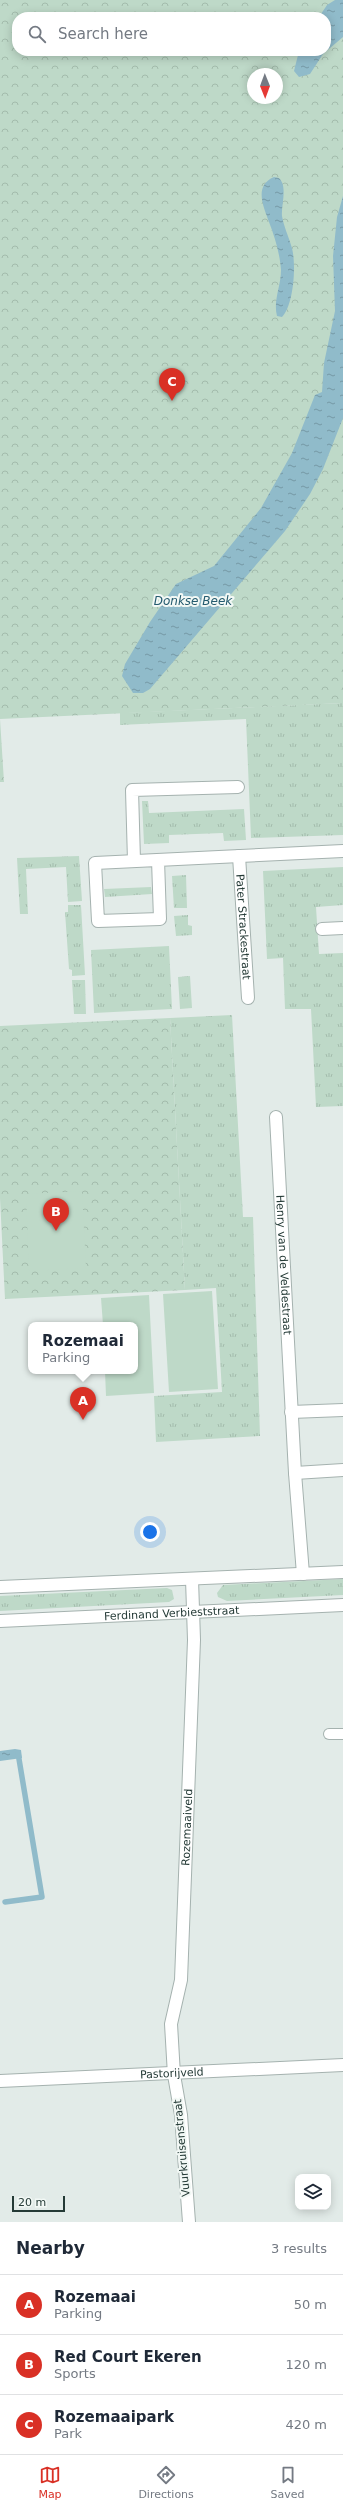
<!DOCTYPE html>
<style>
:root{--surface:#fff;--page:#f6f6f7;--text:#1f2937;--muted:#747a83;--line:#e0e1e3;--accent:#d93025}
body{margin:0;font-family:"DejaVu Sans",sans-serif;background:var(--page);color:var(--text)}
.controls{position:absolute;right:12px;bottom:12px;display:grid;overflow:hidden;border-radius:8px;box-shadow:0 2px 10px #0003}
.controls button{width:36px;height:36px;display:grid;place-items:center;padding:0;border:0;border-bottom:1px solid var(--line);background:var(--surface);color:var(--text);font:20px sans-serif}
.compass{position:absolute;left:247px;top:68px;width:36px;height:36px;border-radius:50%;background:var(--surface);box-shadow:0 2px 10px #0003;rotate:179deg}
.scale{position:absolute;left:12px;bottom:10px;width:53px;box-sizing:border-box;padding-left:4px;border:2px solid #243a36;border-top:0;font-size:11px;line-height:14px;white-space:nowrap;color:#243a36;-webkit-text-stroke:3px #f2f8f5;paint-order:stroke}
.you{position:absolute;left:150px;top:1532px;width:14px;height:14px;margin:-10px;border:3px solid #fff;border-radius:50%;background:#1a73e8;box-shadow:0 0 0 6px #1a73e833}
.badge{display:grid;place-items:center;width:26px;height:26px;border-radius:50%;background:var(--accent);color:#fff;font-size:13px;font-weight:700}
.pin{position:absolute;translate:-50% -33px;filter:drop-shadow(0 1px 2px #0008)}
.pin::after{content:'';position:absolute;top:21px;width:14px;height:12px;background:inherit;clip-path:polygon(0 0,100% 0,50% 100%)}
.popup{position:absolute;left:28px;top:1322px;width:110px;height:52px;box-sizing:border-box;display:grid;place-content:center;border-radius:8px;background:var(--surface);filter:drop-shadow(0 1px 3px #0005);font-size:13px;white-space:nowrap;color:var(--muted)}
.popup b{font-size:15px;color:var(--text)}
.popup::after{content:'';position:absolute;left:50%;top:100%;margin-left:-8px;border:8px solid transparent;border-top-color:var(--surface)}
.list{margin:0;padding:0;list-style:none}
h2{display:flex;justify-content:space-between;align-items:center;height:52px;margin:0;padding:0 16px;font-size:17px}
h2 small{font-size:13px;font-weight:400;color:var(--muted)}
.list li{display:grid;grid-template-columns:26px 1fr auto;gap:12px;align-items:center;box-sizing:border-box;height:60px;padding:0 16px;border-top:1px solid var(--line)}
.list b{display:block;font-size:15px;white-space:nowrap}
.list p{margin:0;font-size:13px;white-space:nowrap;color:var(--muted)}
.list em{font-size:13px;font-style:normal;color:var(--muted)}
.icon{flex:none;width:22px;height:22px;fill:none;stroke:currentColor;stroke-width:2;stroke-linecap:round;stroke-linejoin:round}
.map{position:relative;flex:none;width:343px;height:2222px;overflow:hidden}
.search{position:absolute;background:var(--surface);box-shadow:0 2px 10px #0003;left:12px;right:12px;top:12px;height:44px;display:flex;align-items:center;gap:10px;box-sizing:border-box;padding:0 14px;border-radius:16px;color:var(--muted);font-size:15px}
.sheet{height:232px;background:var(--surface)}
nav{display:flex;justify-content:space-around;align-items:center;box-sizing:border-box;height:56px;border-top:1px solid var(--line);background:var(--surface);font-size:11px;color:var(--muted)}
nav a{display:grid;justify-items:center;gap:2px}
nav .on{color:var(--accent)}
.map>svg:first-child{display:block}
.grass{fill:url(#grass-tufts)}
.park{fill:url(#park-crowns);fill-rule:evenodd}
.garden{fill:#bed9c8}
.water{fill:url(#water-ripples)}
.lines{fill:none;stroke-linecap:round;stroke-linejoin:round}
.stream{stroke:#90bbca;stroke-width:5.5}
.service-casing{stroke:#a5b2af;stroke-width:12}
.minor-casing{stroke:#a5b2af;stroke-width:14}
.service{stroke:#fff;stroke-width:10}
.minor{stroke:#fff;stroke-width:12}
.labels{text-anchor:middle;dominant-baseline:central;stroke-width:4;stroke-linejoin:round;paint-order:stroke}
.street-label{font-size:11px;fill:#243a36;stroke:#f2f8f5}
.water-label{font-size:12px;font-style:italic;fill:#255b6f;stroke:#f2f8f5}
</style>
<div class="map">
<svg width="343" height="2222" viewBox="0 0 343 2222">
<defs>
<pattern id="grass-tufts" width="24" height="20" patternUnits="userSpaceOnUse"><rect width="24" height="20" fill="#bed9c8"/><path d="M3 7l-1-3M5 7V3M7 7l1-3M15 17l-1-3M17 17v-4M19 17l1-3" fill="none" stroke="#a3bbac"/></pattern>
<pattern id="park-crowns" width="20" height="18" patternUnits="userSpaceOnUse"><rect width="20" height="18" fill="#bed9c8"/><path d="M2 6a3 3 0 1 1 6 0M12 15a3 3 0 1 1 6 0" fill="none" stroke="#a3bbac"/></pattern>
<pattern id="water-ripples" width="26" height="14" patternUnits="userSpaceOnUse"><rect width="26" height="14" fill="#90bbca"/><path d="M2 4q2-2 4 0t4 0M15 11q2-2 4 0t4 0" fill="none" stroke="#7599a5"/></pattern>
</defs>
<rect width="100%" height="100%" fill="#e2ebe8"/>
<path class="grass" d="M 343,703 L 343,835 L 251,838 L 246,719 L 120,725 L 120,713 Z
M 142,801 L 148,801 L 149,813 L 244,809 L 246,840 L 224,841 L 223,833 L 169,835 L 169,843 L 144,844 Z
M 79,856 L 82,901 L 68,902 L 66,867 L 26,869 L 28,914 L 20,914 L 17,858 Z
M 343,867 L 343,905 L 316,907 L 319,954 L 343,953 L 343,1106 L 316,1107 L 311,1009 L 285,1009 L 283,958 L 267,959 L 263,871 Z
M 186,875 L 187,908 L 174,908 L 172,876 Z
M 151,887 L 152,894 L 105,897 L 104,889 Z
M 68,905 L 81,905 L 85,975 L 72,976 L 72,970 L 69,969 L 65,912 L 68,912 Z
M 188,915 L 188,925 L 192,926 L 192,935 L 176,936 L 174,916 Z
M 169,946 L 172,1009 L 94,1013 L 91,950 Z
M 190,976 L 192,1008 L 180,1009 L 178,977 Z
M 72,980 L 85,980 L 86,1014 L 74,1014 Z
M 232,1015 L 243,1217 L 253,1217 L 260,1436 L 156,1442 L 154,1396 L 222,1392 L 216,1288 L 185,1290 L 170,1018 Z
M 343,1579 L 343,1595 L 227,1601 L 218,1597 L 217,1593 L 223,1585 Z
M 167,1588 L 172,1590 L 174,1599 L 169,1602 L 0,1611 L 0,1596 Z"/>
<path class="park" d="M 0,0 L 343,0 L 343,703 L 0,719 L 4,782 L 0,782 ZM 17,17 L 326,17 L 326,51 L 17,51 ZM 253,74 L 277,74 L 277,98 L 253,98 Z
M 170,1018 L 185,1290 L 5,1299 L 0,1198 L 0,1026 Z"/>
<path class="garden" d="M 82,1191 L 86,1268 L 29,1271 L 26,1194 Z
M 212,1291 L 218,1389 L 169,1392 L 163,1294 Z
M 149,1295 L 154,1393 L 106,1396 L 105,1371 L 135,1371 L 135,1325 L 103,1325 L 101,1298 Z"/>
<path class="water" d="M 335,0 L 343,0 L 343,37 L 323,54 L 310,74 L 299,77 L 294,71 L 299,51 L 326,51 L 326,17 L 319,17 L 327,5 Z
M 274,177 L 279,178 C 288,187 281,204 282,216 C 284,227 288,235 291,245 C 297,261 294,305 282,317 L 277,316 C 273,301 281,286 281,270 C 280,255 275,237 269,222 C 264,207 253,186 274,177 Z
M 343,196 L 343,418 L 323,469 L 310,494 L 285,531 L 150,689 L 143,693 L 133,693 L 122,676 L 125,664 L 150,622 L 176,584 L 214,566 L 261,508 L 292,453 L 315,395 L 322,392 L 324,363 L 335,311 L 333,256 L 337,217 Z
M 15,1749 L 21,1750 L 22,1758 L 0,1761 L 0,1751 Z"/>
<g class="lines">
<path class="stream" d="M 5,1902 L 42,1897 L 18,1753"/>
<defs>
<path id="service" d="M 329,1734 L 343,1734"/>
<g id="minor">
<path id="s1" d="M 239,856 L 248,998"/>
<path d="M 158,860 L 160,919 L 98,921 L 95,863 C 178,859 260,855 343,851"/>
<path d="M 134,861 L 132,790 L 238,787"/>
<path d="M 322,929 L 343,928"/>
<path id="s2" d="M 276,1117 L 295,1473 L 303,1574"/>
<path d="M 291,1412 L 343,1410"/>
<path d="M 295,1473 L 343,1470"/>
<path d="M 0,1587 L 343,1572"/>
<path id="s3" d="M 0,1621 L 343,1605"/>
<path id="s4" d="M 0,2081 L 343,2065"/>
<path id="s5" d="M 189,2222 L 181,2115 L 174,2075 L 171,2024 L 181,1980 L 194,1640 L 192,1579"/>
</g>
</defs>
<use href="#service" class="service-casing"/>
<use href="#minor" class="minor-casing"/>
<use href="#service" class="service"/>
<use href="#minor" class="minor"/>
</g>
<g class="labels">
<g class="street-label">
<text stroke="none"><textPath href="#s1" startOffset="71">Pater Strackestraat</textPath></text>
<text stroke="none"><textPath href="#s2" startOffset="148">Henry van de Veldestraat</textPath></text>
<text stroke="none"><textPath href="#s3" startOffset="172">Ferdinand Verbieststraat</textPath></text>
<text stroke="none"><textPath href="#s5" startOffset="397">Rozemaaiveld</textPath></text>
<text stroke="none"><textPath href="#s4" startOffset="172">Pastorijveld</textPath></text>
<text transform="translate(182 2148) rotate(-95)">Vuurkruisenstraat</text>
</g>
<g class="water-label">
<text x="193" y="601">Donkse Beek</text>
</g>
</g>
</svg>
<div class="controls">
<button><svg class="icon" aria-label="layers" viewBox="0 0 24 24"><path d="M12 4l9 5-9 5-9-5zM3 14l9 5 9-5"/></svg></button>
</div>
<svg class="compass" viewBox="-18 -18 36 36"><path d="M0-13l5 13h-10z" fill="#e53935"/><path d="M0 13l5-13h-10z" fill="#747a83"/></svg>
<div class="scale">20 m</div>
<div class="you"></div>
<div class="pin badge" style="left:83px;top:1420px">A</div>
<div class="popup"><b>Rozemaai</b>Parking</div>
<div class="pin badge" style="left:56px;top:1231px">B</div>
<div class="pin badge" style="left:172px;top:401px">C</div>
<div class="search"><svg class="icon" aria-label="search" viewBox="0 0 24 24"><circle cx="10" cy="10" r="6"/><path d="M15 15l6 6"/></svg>Search here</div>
</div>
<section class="sheet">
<h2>Nearby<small>3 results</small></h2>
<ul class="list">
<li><span class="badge">A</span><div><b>Rozemaai</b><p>Parking</p></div><em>50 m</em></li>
<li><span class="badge">B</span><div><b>Red Court Ekeren</b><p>Sports</p></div><em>120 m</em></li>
<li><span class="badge">C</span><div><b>Rozemaaipark</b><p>Park</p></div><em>420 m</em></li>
</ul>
</section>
<nav>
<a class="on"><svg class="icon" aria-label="map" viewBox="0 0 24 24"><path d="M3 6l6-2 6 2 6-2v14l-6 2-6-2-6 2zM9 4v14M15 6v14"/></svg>Map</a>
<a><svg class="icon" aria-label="directions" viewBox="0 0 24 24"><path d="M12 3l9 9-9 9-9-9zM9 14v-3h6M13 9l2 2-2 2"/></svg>Directions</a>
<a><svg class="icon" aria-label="saved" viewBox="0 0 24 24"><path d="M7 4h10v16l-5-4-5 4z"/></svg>Saved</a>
</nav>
